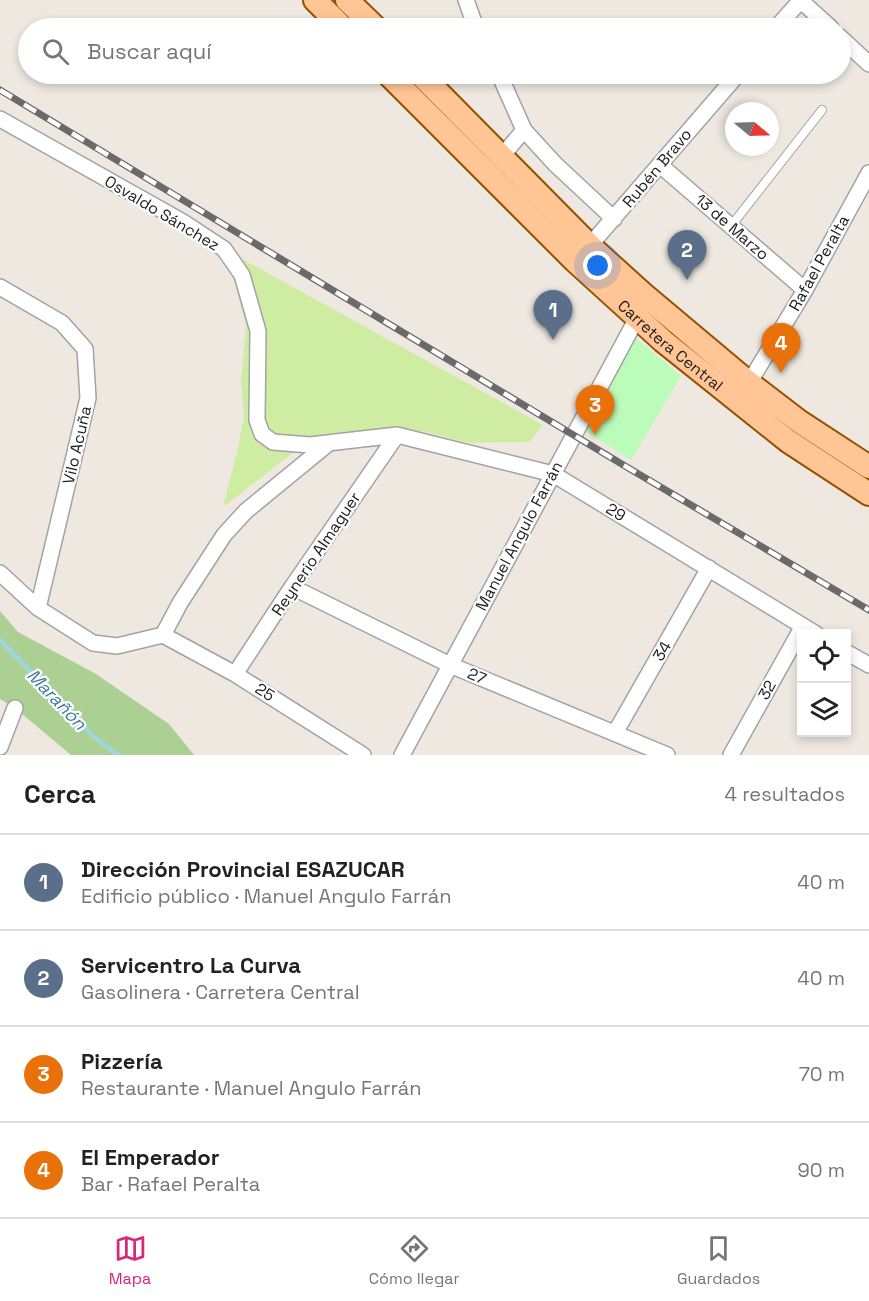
<!DOCTYPE html>
<html lang="es">
<meta charset="utf-8">
<style>
:root{--surface:#fff;--page:#f2f2f2;--text:#222;--muted:#767676;--line:#e0e0e0;--accent:#db2777}
body{margin:0;font-family:"Space Grotesk",sans-serif;background:var(--page);color:var(--text)}
.controls{position:absolute;right:18px;bottom:18px;display:grid;overflow:hidden;border-radius:0px;box-shadow:0 3px 9px #0003}
.controls button{width:54px;height:54px;display:grid;place-items:center;padding:0;border:0;border-bottom:2px solid var(--line);background:var(--surface);color:var(--text);font:30px sans-serif}
.compass{position:absolute;left:725px;top:102px;width:54px;height:54px;border-radius:50%;background:var(--surface);box-shadow:0 3px 9px #0003;rotate:109deg}
.you{position:absolute;left:598px;top:266px;width:21px;height:21px;margin:-15px;border:4px solid #fff;border-radius:50%;background:#1a73e8;box-shadow:0 0 0 9px #1a73e833}
.badge{display:grid;place-items:center;width:39px;height:39px;border-radius:50%;background:var(--accent);color:#fff;font-size:20px;font-weight:700}
.pin{position:absolute;translate:-50% -50px;filter:drop-shadow(0 2px 3px #0008)}
.pin::after{content:'';position:absolute;top:32px;width:21px;height:18px;background:inherit;clip-path:polygon(0 0,100% 0,50% 100%)}
.list{margin:0;padding:0;list-style:none}
h2{display:flex;justify-content:space-between;align-items:center;height:78px;margin:0;padding:0 24px;font-size:26px}
h2 small{font-size:20px;font-weight:400;color:var(--muted)}
.list li{display:grid;grid-template-columns:39px 1fr auto;gap:18px;align-items:center;box-sizing:border-box;height:96px;padding:0 24px;border-top:2px solid var(--line)}
.list b{display:block;font-size:22px;white-space:nowrap}
.list p{margin:0;font-size:20px;white-space:nowrap;color:var(--muted)}
.list em{font-size:20px;font-style:normal;color:var(--muted)}
.icon{flex:none;width:33px;height:33px;fill:none;stroke:currentColor;stroke-width:2;stroke-linecap:round;stroke-linejoin:round}
.map{position:relative;flex:none;width:869px;height:755px;overflow:hidden}
.search{position:absolute;background:var(--surface);box-shadow:0 3px 9px #0003;left:18px;right:18px;top:18px;height:66px;display:flex;align-items:center;gap:15px;box-sizing:border-box;padding:0 21px;border-radius:33px;color:var(--muted);font-size:22px}
.sheet{height:462px;background:var(--surface)}
nav{display:flex;justify-content:space-around;align-items:center;box-sizing:border-box;height:84px;border-top:2px solid var(--line);background:var(--surface);font-size:16px;color:var(--muted)}
nav a{display:grid;justify-items:center;gap:3px}
nav .on{color:var(--accent)}
.map>svg:first-child{display:block}
.grass{fill:#cfeca3}
.forest{fill:#acd093}
.park{fill:#bcfcba}
.lines{fill:none;stroke-linecap:round;stroke-linejoin:round}
.stream{stroke:#9ed8df;stroke-width:4.5}
.service-casing{stroke:#a3a3a3;stroke-width:10}
.minor-casing{stroke:#a3a3a3;stroke-width:18}
.primary-casing{stroke:#945200;stroke-width:26}
.service{stroke:#fff;stroke-width:8}
.minor{stroke:#fff;stroke-width:15}
.primary{stroke:#ffc595;stroke-width:22}
.rail-casing{stroke:#6a6a6a;stroke-width:7}
.rail{stroke:#fff;stroke-width:4.5;stroke-dasharray:14;stroke-linecap:butt}
.labels{text-anchor:middle;dominant-baseline:central;stroke-width:4.5;stroke-linejoin:round;paint-order:stroke}
.street-label{font-size:16px;fill:#1c1c1c;stroke:#fff}
.water-label{font-size:18px;font-style:italic;fill:#3e7ba1;stroke:#fff}
</style>
<div class="map">
<svg width="869" height="755" viewBox="0 0 869 755">
<rect width="100%" height="100%" fill="#eee8e1"/>
<path class="grass" d="M 224,249 L 543,425 L 529,442 L 469,443 L 422,431 L 312,438 L 223,507 L 237,452 L 244,417 L 241,382 L 246,325 L 230,266 Z"/>
<path class="forest" d="M 0,611 L 18,632 L 96,674 L 169,724 L 194,755 L 71,755 L 15,708 L 0,699 Z"/>
<path class="park" d="M 636,338 L 681,376 L 631,460 L 585,431 Z"/>
<g class="lines">
<path class="stream" d="M 0,640 L 94,737 L 118,755"/>
<defs>
<path id="service" d="M 731,226 L 822,110"/>
<path id="minor" d="M 466,0 L 476,28
M 800,0 L 831,28
M 776,28 L 801,0
M 840,37 L 869,64
M 499,74 L 524,130 L 502,156
M 0,119 L 183,222 L 224,249 L 242,275 L 258,331 L 257,420 L 262,434 L 273,442 L 310,445 L 397,435 L 553,474 L 816,634
M 524,130 L 555,164 L 614,219
M 660,165 L 805,290
M 585,251 L 738,74
M 0,287 L 62,323 L 85,349 L 88,398 L 38,608
M 749,383 L 805,290 L 869,173
M 0,573 L 38,608 L 93,643 L 117,646 L 163,635
M 292,587 L 450,665 L 667,755
M 163,635 L 180,603 L 224,535 L 246,511 L 329,443
M 163,635 L 235,674 L 363,755
M 846,652 L 869,665
M 235,674 L 292,587 L 397,435
M 615,733 L 709,568
M 0,747 L 15,708
M 402,755 L 637,318
M 731,755 L 803,626"/>
<g id="primary">
<path d="M 315,0 L 343,28"/>
<path d="M 347,0 L 376,28"/>
<path id="s1" d="M 388,74 L 575,261 L 663,341 L 788,441 L 869,494"/>
<path d="M 420,74 L 590,246 L 643,294 L 749,383 L 800,422 L 869,467"/>
</g>
</defs>
<use href="#service" class="service-casing"/>
<use href="#minor" class="minor-casing"/>
<use href="#primary" class="primary-casing"/>
<use href="#service" class="service"/>
<use href="#minor" class="minor"/>
<use href="#primary" class="primary"/>
<defs>
<path id="rail" d="M 0,90 L 625,466 L 869,610"/>
</defs>
<use href="#rail" class="rail-casing"/>
<use href="#rail" class="rail"/>
</g>
<g class="labels">
<g class="street-label">
<text transform="translate(657 168) rotate(-50)">Rubén Bravo</text>
<text transform="translate(162 213) rotate(31)">Osvaldo Sánchez</text>
<text transform="translate(732 227) rotate(41)">13 de Marzo</text>
<text transform="translate(819 263) rotate(-61)">Rafael Peralta</text>
<text stroke="none"><textPath href="#s1" startOffset="392">Carretera Central</textPath></text>
<text transform="translate(77 445) rotate(-77)">Vilo Acuña</text>
<text transform="translate(616 512) rotate(31)">29</text>
<text transform="translate(519 536) rotate(-62)">Manuel Angulo Farrán</text>
<text transform="translate(316 554) rotate(-56)">Reynerio Almaguer</text>
<text transform="translate(662 651) rotate(-60)">34</text>
<text transform="translate(477 676) rotate(23)">27</text>
<text transform="translate(767 690) rotate(-61)">32</text>
<text transform="translate(265 692) rotate(32)">25</text>
</g>
<g class="water-label">
<text transform="translate(57 699) rotate(46)">Marañón</text>
</g>
</g>
</svg>
<div class="controls">
<button><svg class="icon" aria-label="locate" viewBox="0 0 24 24"><circle cx="12" cy="12" r="6"/><path d="M12 2v4M12 18v4M2 12h4M18 12h4"/></svg></button>
<button><svg class="icon" aria-label="layers" viewBox="0 0 24 24"><path d="M12 4l9 5-9 5-9-5zM3 14l9 5 9-5"/></svg></button>
</div>
<svg class="compass" viewBox="-18 -18 36 36"><path d="M0-13l5 13h-10z" fill="#e53935"/><path d="M0 13l5-13h-10z" fill="#767676"/></svg>
<div class="you"></div>
<div class="pin badge" style="left:553px;top:340px;background:#5c6f8a">1</div>
<div class="pin badge" style="left:687px;top:280px;background:#5c6f8a">2</div>
<div class="pin badge" style="left:595px;top:435px;background:#e8710a">3</div>
<div class="pin badge" style="left:781px;top:373px;background:#e8710a">4</div>
<div class="search"><svg class="icon" aria-label="search" viewBox="0 0 24 24"><circle cx="10" cy="10" r="6"/><path d="M15 15l6 6"/></svg>Buscar aquí</div>
</div>
<section class="sheet">
<h2>Cerca<small>4 resultados</small></h2>
<ul class="list">
<li><span class="badge" style="background:#5c6f8a">1</span><div><b>Dirección Provincial ESAZUCAR</b><p>Edificio público · Manuel Angulo Farrán</p></div><em>40 m</em></li>
<li><span class="badge" style="background:#5c6f8a">2</span><div><b>Servicentro La Curva</b><p>Gasolinera · Carretera Central</p></div><em>40 m</em></li>
<li><span class="badge" style="background:#e8710a">3</span><div><b>Pizzería</b><p>Restaurante · Manuel Angulo Farrán</p></div><em>70 m</em></li>
<li><span class="badge" style="background:#e8710a">4</span><div><b>El Emperador</b><p>Bar · Rafael Peralta</p></div><em>90 m</em></li>
</ul>
</section>
<nav>
<a class="on"><svg class="icon" aria-label="map" viewBox="0 0 24 24"><path d="M3 6l6-2 6 2 6-2v14l-6 2-6-2-6 2zM9 4v14M15 6v14"/></svg>Mapa</a>
<a><svg class="icon" aria-label="directions" viewBox="0 0 24 24"><path d="M12 3l9 9-9 9-9-9zM9 14v-3h6M13 9l2 2-2 2"/></svg>Cómo llegar</a>
<a><svg class="icon" aria-label="saved" viewBox="0 0 24 24"><path d="M7 4h10v16l-5-4-5 4z"/></svg>Guardados</a>
</nav>
